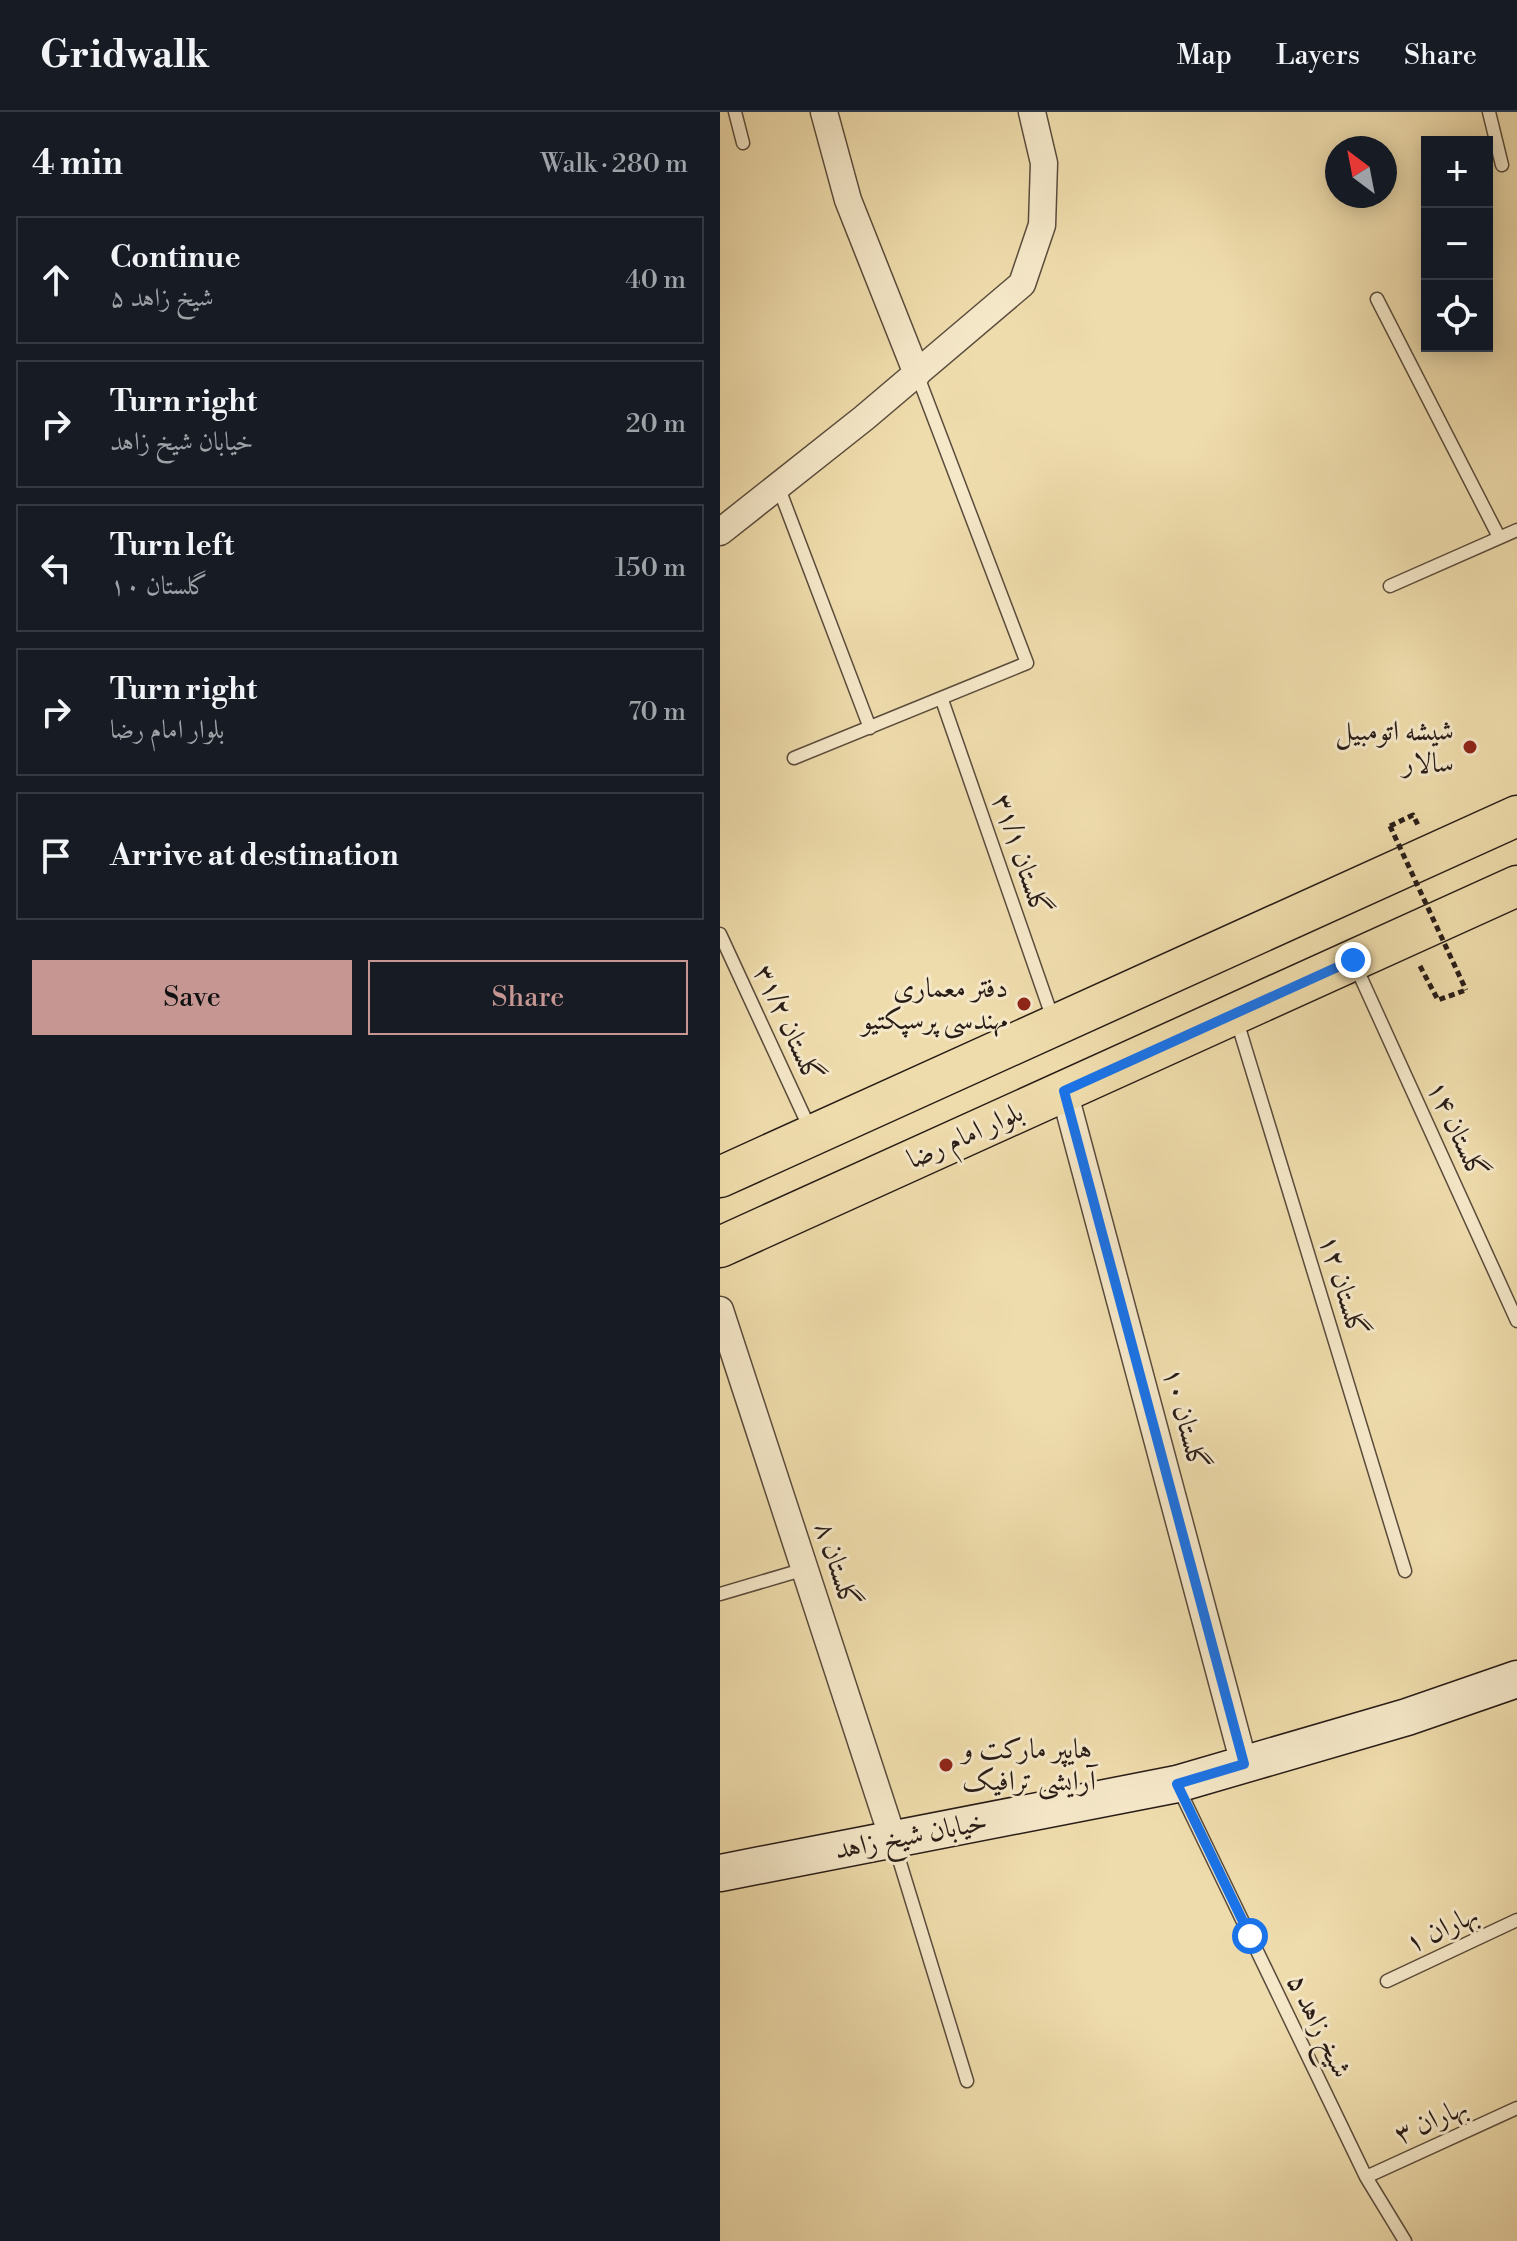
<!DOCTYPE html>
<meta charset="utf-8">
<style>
:root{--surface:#171b24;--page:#20242c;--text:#f1f3f6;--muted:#9ea1a6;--line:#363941;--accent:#c59692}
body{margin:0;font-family:"Libre Bodoni",Amiri,serif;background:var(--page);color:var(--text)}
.controls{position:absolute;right:24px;top:24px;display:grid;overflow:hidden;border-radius:0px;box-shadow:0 4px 20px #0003}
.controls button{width:72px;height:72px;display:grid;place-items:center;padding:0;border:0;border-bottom:2px solid var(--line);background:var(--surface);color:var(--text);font:40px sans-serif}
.compass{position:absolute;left:605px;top:24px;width:72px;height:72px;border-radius:50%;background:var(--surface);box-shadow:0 4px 20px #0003;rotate:328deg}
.stop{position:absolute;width:24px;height:24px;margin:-18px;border:6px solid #1a73e8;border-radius:50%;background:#fff}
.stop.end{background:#1a73e8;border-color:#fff;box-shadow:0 2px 8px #0008}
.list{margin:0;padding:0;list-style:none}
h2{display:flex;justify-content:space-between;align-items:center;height:104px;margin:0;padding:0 32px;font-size:34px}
h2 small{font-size:26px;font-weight:400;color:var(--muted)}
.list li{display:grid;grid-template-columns:52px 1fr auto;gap:24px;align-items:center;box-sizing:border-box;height:128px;margin:0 16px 16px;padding:0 16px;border:2px solid var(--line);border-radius:0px}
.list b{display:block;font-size:30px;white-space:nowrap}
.list p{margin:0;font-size:26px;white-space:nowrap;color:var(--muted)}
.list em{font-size:26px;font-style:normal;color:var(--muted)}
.actions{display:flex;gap:16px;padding:24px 32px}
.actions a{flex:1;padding:18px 0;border:2px solid var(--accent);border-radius:0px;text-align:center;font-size:28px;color:var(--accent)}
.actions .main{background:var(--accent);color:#111}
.icon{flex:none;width:44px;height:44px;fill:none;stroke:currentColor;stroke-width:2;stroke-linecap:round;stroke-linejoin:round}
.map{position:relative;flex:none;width:797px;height:2129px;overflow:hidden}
header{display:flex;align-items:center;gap:48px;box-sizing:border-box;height:112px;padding:0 40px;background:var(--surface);border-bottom:2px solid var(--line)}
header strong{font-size:38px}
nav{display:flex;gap:44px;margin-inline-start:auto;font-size:28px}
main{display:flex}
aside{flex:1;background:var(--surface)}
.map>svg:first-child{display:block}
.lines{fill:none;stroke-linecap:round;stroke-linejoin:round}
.lane-casing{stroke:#5a4c3c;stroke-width:15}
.street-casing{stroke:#5a4c3c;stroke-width:29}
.secondary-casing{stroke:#281c17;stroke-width:39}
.primary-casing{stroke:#281c17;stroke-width:43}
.path{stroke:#281c17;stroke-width:5;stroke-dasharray:6 4;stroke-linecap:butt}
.lane{stroke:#f5e8c9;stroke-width:12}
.street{stroke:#f5e8c9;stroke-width:26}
.secondary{stroke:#f5e8c9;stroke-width:36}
.primary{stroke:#efdcac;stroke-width:40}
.path-bridge{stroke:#281c17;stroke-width:5;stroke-dasharray:6 4;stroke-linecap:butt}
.route{stroke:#1a73e8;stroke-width:10}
.poi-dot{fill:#8f2418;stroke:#f5e8c9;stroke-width:3}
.labels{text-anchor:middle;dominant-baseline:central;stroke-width:6;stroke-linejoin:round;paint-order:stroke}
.poi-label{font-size:28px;fill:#281c17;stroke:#f5e8c9;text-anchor:end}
.street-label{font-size:28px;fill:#281c17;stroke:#f5e8c9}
</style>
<header>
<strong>Gridwalk</strong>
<nav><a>Map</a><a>Layers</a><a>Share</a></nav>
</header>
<main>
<aside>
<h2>4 min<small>Walk · 280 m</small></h2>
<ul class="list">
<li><svg class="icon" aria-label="ahead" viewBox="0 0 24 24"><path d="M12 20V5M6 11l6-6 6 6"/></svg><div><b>Continue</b><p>شیخ زاهد ۵</p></div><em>40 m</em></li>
<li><svg class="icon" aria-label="right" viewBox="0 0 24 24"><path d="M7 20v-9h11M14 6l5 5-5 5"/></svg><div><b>Turn right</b><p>خیابان شیخ زاهد</p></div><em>20 m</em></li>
<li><svg class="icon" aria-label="left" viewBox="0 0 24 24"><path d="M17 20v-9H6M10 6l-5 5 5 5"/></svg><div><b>Turn left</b><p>گلستان ۱۰</p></div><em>150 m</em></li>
<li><svg class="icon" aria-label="right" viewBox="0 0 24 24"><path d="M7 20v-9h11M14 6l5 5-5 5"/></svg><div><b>Turn right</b><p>بلوار امام رضا</p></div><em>70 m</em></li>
<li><svg class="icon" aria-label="arrive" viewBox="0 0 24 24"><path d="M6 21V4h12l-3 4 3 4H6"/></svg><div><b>Arrive at destination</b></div></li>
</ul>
<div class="actions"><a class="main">Save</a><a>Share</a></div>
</aside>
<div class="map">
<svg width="797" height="2129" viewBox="0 0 797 2129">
<rect width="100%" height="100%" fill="#efdcac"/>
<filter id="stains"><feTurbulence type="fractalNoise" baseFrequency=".0025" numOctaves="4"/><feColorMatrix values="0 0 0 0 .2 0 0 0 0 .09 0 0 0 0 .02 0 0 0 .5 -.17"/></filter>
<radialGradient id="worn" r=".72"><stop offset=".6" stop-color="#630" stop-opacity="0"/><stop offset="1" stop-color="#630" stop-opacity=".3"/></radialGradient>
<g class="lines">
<defs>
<path id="lane" d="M 15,0 L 23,31
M 769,0 L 782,53
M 657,187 L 779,425
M 58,374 L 150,616
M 670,474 L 797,418
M 222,588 L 334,910
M 74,646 L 307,551 L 197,262
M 0,822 L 91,1019
M 636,855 L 797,1209
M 517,909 L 685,1459
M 0,1482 L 85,1457
M 458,1675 L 646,2065 L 685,2129
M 174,1731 L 247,1969
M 667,1869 L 797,1808
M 646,2065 L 797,1996"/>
<path id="street" d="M 104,0 L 128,88 L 197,262
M 0,420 L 144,306 L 302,172 L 322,113 L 324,51 L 312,0
M 344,979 L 524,1652
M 0,1198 L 173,1727"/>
<path id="secondary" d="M 0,1761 L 457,1672 L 687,1605 L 797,1567"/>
<path id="primary" d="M 0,1065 L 797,704
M 0,1135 L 797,774"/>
</defs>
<use href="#lane" class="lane-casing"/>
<use href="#street" class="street-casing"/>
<use href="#secondary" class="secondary-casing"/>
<use href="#primary" class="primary-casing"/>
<path class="path" d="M 670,714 L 693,703 L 698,713
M 700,854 L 718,888 L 746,878"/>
<use href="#lane" class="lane"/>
<use href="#street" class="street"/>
<use href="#secondary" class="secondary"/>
<use href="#primary" class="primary"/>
<path class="path-bridge" d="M 670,714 L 746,878"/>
</g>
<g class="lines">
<path class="route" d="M 530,1824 L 457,1672 L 524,1652 L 344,979 L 633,848"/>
</g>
<g class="poi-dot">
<circle cx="750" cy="635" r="8"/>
<circle cx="304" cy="892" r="8"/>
<circle cx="226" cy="1653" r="8"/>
</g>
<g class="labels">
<g class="poi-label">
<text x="734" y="619">شیشه اتومبیل<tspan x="734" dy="32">سالار</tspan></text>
<text x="288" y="876">دفتر معماری<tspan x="288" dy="32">مهندسی پرسپکتیو</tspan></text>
<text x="242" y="1637" text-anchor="start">هایپر مارکت و<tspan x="242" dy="32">آرایشی ترافیک</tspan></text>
</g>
<g class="street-label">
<text transform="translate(301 743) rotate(71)">گلستان ۳۱/۱</text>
<text transform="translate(68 912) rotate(65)">گلستان ۳۱/۲</text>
<text transform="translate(737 1018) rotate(65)">گلستان ۱۴</text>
<text transform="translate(245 1024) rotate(-24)">بلوار امام رضا</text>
<text transform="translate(623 1174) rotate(73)">گلستان ۱۲</text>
<text transform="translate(465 1307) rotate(75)">گلستان ۱۰</text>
<text transform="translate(117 1453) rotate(72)">گلستان ۸</text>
<text transform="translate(191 1724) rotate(-11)">خیابان شیخ زاهد</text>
<text transform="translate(722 1817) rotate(-25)">بهاران ۱</text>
<text transform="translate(599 1914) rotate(64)">شیخ زاهد ۵</text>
<text transform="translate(711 2009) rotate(-24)">بهاران ۳</text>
</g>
</g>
<rect width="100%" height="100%" filter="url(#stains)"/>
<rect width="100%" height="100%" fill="url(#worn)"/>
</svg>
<div class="controls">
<button>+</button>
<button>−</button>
<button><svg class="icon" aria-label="locate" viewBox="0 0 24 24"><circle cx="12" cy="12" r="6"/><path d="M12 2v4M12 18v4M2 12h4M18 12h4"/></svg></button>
</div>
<svg class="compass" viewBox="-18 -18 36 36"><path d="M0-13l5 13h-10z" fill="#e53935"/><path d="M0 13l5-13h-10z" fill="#9ea1a6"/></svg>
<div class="stop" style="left:530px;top:1824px"></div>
<div class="stop end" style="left:633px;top:848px"></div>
</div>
</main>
